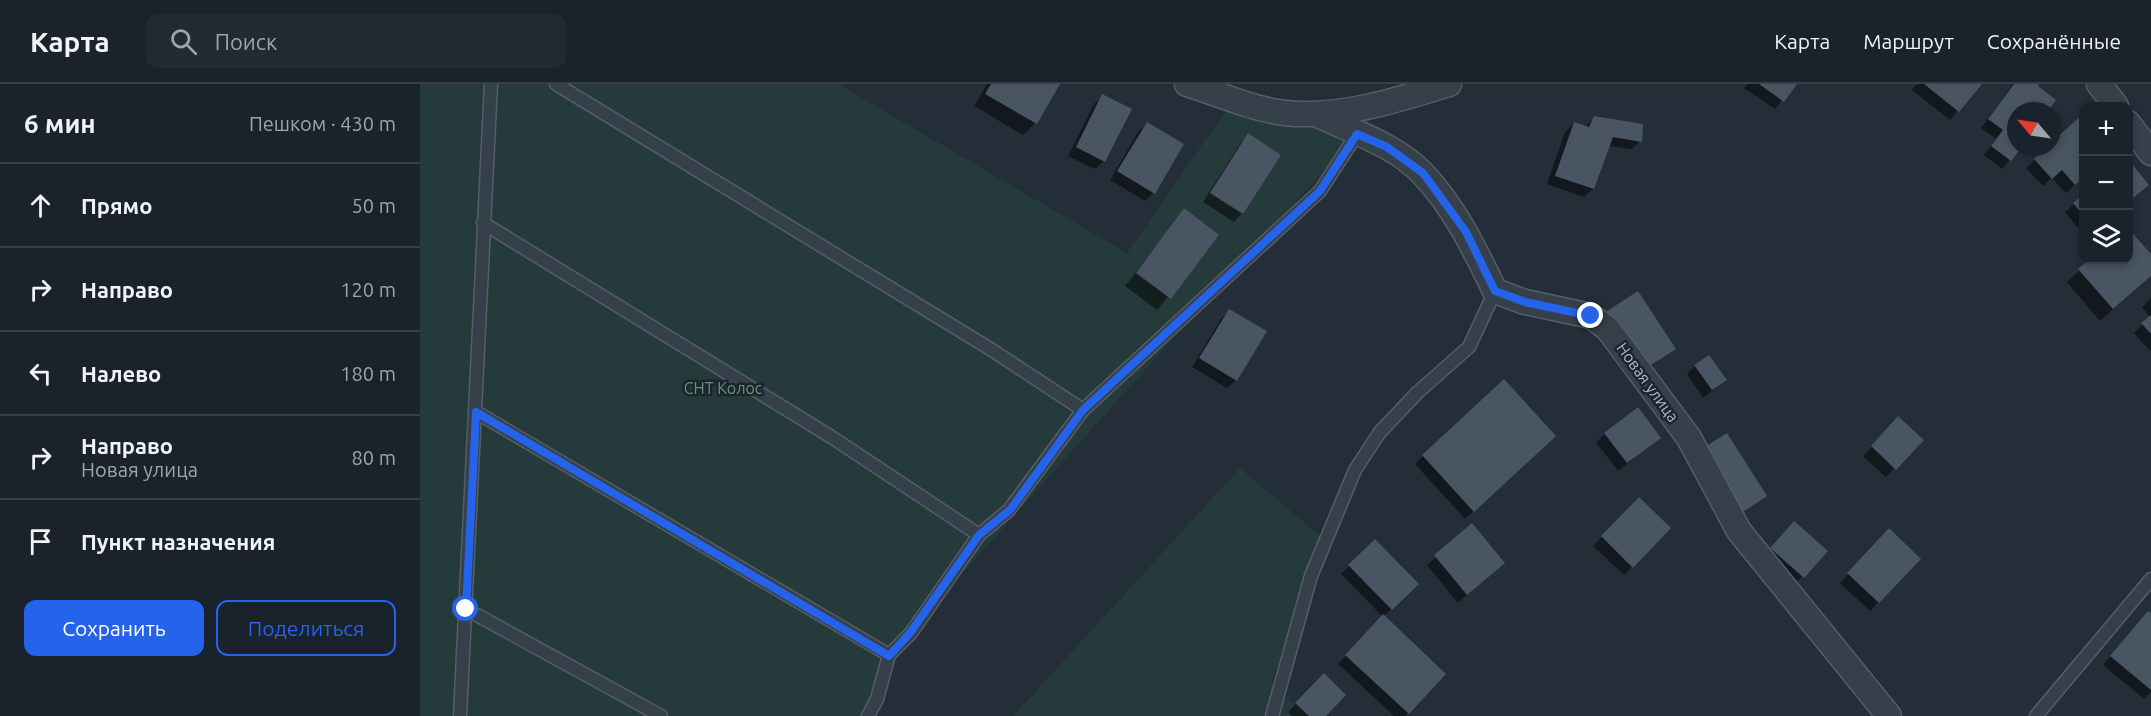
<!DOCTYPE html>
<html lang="ru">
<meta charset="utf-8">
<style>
:root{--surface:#1a222b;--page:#232a33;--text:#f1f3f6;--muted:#9fa4a9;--line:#383f47;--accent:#2563eb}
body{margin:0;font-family:Ubuntu,sans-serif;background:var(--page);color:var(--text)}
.controls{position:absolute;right:18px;top:18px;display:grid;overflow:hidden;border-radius:12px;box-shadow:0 3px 9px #0003}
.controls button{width:54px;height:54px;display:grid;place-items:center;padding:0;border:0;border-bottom:2px solid var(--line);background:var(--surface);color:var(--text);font:30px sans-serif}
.compass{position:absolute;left:1587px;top:18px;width:54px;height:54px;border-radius:50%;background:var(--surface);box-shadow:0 3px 9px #0003;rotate:299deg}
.stop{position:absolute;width:18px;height:18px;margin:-14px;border:4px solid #2563eb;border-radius:50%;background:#fff}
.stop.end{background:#2563eb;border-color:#fff;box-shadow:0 2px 6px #0008}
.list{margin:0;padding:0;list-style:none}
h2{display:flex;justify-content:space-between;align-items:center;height:78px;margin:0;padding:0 24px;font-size:26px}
h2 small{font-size:20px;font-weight:400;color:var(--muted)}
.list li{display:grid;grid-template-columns:39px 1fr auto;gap:18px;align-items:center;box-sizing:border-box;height:84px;padding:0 24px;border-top:2px solid var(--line)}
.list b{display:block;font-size:22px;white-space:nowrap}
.list p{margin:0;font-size:20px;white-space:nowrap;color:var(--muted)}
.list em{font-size:20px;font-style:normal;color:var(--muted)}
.actions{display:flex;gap:12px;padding:18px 24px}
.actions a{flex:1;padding:14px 0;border:2px solid var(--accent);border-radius:12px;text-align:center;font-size:21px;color:var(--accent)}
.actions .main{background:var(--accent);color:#fff}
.icon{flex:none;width:33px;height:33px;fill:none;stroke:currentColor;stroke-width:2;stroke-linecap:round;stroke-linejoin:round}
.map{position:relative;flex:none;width:1731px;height:632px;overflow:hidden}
header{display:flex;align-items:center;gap:36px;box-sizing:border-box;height:84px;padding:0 30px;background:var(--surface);border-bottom:2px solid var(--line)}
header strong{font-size:28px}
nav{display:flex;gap:33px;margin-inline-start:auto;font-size:21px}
.search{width:420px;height:54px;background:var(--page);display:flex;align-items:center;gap:15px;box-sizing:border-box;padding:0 21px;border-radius:12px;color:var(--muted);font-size:22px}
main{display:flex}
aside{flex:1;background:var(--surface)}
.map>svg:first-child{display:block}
.green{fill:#253a3a}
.shadow{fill:#0007}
.building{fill:#495563}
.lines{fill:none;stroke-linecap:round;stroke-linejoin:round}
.lane-casing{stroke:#545e68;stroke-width:15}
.street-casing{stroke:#545e68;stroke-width:27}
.lane{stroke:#36404a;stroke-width:12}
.street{stroke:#36404a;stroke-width:24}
.route{stroke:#2563eb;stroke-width:8}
.labels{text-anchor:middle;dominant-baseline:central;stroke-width:5;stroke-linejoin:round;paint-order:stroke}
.street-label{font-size:16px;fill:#b1bbc6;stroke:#1b252e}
.park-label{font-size:16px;fill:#699670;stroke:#1b252e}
</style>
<header>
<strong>Карта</strong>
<div class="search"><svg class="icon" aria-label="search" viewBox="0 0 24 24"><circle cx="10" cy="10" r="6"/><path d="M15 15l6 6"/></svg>Поиск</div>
<nav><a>Карта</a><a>Маршрут</a><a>Сохранённые</a></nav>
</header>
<main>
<aside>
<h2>6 мин<small>Пешком · 430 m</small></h2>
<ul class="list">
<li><svg class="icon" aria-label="ahead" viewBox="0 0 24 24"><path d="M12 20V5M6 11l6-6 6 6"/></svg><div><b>Прямо</b></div><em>50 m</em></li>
<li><svg class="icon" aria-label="right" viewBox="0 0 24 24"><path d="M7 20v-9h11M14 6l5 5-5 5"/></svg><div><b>Направо</b></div><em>120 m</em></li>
<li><svg class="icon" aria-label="left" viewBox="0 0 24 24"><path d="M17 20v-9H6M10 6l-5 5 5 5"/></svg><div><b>Налево</b></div><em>180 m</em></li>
<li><svg class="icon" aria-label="right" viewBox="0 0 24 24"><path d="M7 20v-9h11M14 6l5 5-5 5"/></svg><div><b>Направо</b><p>Новая улица</p></div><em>80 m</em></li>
<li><svg class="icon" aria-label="arrive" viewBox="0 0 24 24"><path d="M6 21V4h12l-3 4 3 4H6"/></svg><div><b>Пункт назначения</b></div></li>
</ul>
<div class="actions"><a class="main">Сохранить</a><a>Поделиться</a></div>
</aside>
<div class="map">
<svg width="1731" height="632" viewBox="0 0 1731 632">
<rect width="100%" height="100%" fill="#232e39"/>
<path class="green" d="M 0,0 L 418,0 L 707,169 L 814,15 L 937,50 L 469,571 L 442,632 L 0,632 Z
M 820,384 L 906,457 L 851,599 L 887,632 L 593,632 Z"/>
<path class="shadow" d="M 567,0 L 638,0 L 615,39 L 603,51 L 554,22 Z
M 1327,0 L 1375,0 L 1355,25 L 1324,4 Z
M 1497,0 L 1560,0 L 1530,36 L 1492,6 Z
M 1593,0 L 1617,0 L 1626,27 L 1596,27 L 1596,63 L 1600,63 L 1582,85 L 1564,71 L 1576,55 L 1561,44 Z
M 683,12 L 684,77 L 675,85 L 648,72 L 674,20 Z
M 1174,34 L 1220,57 L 1212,65 L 1188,62 L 1173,105 L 1164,113 L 1127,100 L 1145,48 L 1154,39 L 1165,43 Z
M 727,39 L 733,109 L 725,117 L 690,96 L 718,48 Z
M 828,51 L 822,129 L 814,138 L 783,118 L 820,60 Z
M 1632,60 L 1664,92 L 1646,109 L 1632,94 L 1623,102 L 1606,84 L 1629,63 L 1632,63 Z
M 1664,112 L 1664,151 L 1645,128 Z
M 765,126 L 797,151 L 737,226 L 705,202 Z
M 1731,172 L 1731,192 L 1680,237 L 1647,198 L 1671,176 L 1708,176 Z
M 1731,214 L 1731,266 L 1730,267 L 1714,249 L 1730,233 L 1722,223 Z
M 809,227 L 816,296 L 807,304 L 772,283 L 801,235 Z
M 1188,228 L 1254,265 L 1216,293 L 1180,237 Z
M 1275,282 L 1305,296 L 1283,314 L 1267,290 Z
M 1470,343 L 1501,356 L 1466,393 L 1443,372 Z
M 1185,350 L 1239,354 L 1198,387 L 1176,358 Z
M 1125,360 L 1045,435 L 995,380 L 1003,372 Z
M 1275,374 L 1345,412 L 1314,435 Z
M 1219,415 L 1249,444 L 1204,491 L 1173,462 Z
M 1052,442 L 1083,479 L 1038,519 L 1007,481 Z
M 1365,447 L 1406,467 L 1374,501 L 1342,473 Z
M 1461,455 L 1499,475 L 1450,527 L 1420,499 Z
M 955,457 L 997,500 L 963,533 L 1024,590 L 985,632 L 974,632 L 918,580 L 963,533 L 921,490 Z
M 1731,531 L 1731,608 L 1724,615 L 1683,581 L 1720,537 Z
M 904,591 L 904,632 L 872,632 L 868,628 Z"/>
<path class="building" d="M 571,0 L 640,0 L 617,40 L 565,10 Z
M 1339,0 L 1377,0 L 1364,18 Z
M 1504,0 L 1562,0 L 1539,28 Z
M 1594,0 L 1619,0 L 1618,2 L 1636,16 L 1628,27 L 1596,27 L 1596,63 L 1602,63 L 1591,77 L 1571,62 L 1583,46 L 1568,35 Z
M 682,10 L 712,25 L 685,78 L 656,63 Z
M 1664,29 L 1664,94 L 1655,101 L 1642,86 L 1632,95 L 1614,75 L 1626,63 L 1632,63 L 1632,58 Z
M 1174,32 L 1223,40 L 1222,58 L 1193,53 L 1174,105 L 1135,92 L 1154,38 L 1169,43 Z
M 727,38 L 764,60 L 735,110 L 697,87 Z
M 828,49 L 861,71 L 823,130 L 790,109 Z
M 1708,75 L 1729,101 L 1708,118 Z
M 1664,110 L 1664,132 L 1653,119 Z
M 764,124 L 799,151 L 751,215 L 716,189 Z
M 1708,144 L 1731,170 L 1731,192 L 1693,225 L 1658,185 L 1669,176 L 1708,176 Z
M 1218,207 L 1256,265 L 1225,285 L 1187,227 Z
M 809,225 L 847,247 L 817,297 L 779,274 Z
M 1731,231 L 1731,250 L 1721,239 Z
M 1289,271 L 1307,296 L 1292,306 L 1274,281 Z
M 1084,295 L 1136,352 L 1054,428 L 1002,371 Z
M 1218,323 L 1241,354 L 1207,379 L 1184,349 Z
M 1478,332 L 1504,356 L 1476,386 L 1451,362 Z
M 1307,349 L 1347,412 L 1323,428 L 1283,364 Z
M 1219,413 L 1251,444 L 1213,484 L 1181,452 Z
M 1374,437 L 1408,467 L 1384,494 L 1350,464 Z
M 1052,439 L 1085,479 L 1047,511 L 1014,471 Z
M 1469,444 L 1501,475 L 1459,519 L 1427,489 Z
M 955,455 L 999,500 L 972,526 L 928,481 Z
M 1728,527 L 1731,529 L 1731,606 L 1690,572 Z
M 963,530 L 1026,590 L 989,630 L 925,571 Z
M 904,589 L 926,611 L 906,632 L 889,632 L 875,619 Z"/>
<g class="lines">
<defs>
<path id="lane" d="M 136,0 L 572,266 L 663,326
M 63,139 L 413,354 L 559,451
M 56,328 L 469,571
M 46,525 L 241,632
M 40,632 L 71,0
M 448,632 L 457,615 L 469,571 L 491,549 L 559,451 L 589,426 L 663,326 L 900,107 L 937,50
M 852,632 L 891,492 L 935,386 L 960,348 L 998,308 L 1049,263 L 1075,207
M 1616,632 L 1731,495"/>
<path id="street" d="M 767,0 C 799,10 832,25 865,29 C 919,35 978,16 1029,0
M 1679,0 L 1696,22
M 896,30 C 931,47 976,61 1003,90 C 1035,124 1055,166 1075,207 L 1105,218 L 1171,232 L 1188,245 L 1269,354 L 1319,447 L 1469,632
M 1708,39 L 1731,69"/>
</defs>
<use href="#lane" class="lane-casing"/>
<use href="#street" class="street-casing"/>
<use href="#lane" class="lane"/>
<use href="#street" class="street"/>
</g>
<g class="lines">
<path class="route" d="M 46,525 L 56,328 L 469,572 L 490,549 L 559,451 L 590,426 L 663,326 L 900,107 L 937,50 L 967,63 L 1003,89 L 1046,148 L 1075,207 L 1105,218 L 1171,232"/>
</g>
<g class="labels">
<g class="street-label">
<text transform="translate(1228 298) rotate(54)">Новая улица</text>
</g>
<g class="park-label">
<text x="303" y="304">СНТ Колос</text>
</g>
</g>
</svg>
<div class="controls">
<button>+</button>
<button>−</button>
<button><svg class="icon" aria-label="layers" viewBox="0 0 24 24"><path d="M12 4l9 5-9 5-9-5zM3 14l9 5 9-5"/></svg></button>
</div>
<svg class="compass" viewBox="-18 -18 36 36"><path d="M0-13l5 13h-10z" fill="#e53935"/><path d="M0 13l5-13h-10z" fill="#9fa4a9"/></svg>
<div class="stop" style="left:46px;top:525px"></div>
<div class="stop end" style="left:1171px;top:232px"></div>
</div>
</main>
